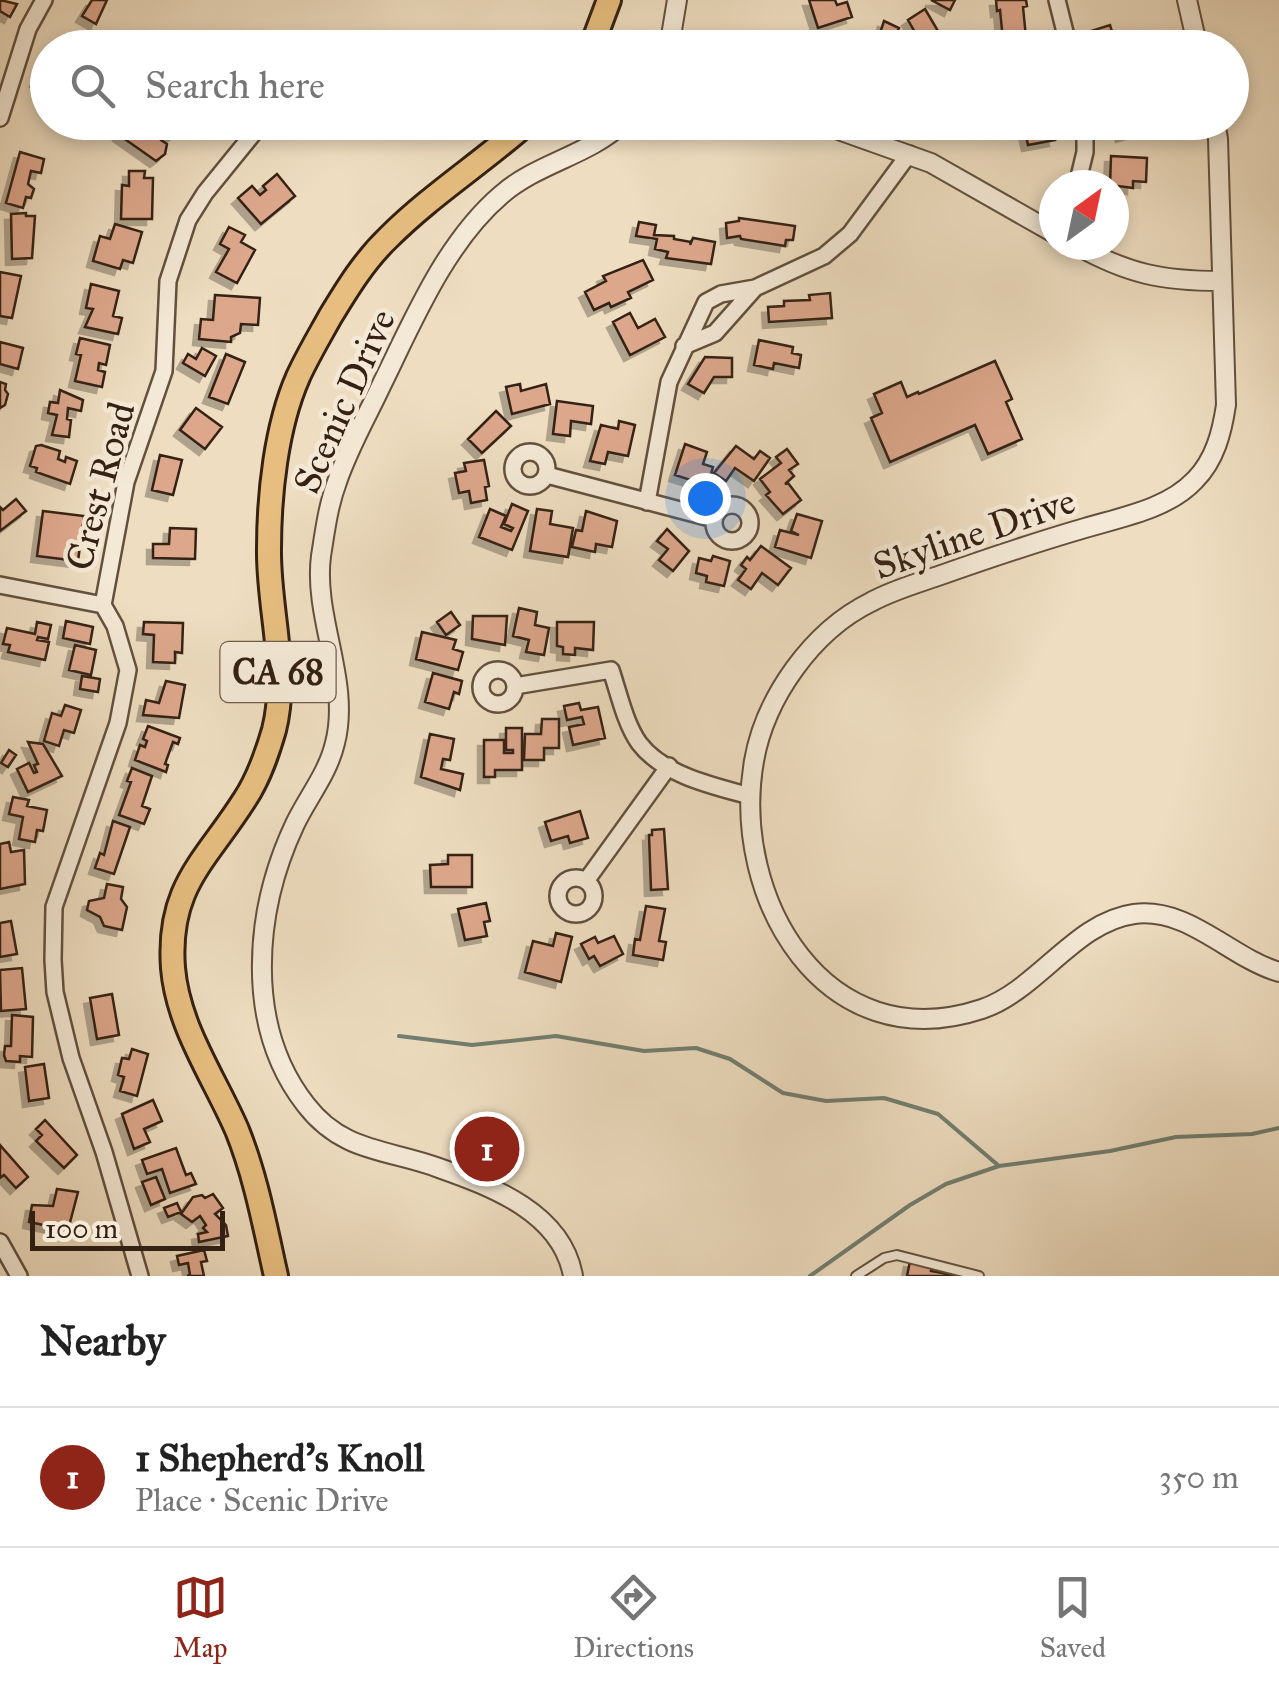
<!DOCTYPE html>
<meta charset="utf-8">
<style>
:root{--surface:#fff;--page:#f2f2f2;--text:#222;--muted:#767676;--line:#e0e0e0;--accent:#8f2418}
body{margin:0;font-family:"IM FELL Great Primer",serif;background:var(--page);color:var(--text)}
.compass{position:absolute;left:1039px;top:170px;width:90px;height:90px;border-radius:50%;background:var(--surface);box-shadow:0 5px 15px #0003;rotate:33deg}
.scale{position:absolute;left:30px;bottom:25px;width:195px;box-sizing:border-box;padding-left:10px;border:5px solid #342113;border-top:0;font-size:28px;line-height:35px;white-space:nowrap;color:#342113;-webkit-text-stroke:8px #f4e9d6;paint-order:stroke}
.you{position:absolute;left:705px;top:498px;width:35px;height:35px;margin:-25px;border:8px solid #fff;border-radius:50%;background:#1a73e8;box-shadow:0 0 0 15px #1a73e833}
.badge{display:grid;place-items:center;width:65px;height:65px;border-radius:50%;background:var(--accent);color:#fff;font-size:32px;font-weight:700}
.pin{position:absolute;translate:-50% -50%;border:5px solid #fff;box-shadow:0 2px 10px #0006}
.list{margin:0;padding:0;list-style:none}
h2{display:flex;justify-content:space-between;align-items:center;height:130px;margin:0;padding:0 40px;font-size:42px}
h2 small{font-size:32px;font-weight:400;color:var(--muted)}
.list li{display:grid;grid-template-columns:65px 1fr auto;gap:30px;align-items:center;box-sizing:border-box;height:140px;padding:0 40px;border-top:2px solid var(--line)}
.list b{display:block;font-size:38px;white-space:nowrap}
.list p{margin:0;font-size:32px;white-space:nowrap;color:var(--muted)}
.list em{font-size:32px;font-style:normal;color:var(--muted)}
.icon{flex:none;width:55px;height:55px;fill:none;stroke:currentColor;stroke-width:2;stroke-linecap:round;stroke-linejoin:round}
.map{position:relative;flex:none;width:1279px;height:1276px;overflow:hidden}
.search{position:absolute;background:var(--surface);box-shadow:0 5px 15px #0003;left:30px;right:30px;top:30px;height:110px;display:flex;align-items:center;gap:25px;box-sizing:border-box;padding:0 35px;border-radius:55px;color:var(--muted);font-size:38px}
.sheet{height:270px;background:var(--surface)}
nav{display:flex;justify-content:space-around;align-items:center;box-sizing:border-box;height:140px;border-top:2px solid var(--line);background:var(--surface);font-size:28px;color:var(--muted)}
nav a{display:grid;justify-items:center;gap:5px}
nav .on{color:var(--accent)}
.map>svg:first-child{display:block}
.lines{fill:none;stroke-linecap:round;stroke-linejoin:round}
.stream{stroke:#717e70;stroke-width:4}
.building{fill:#dda78c;stroke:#342113;stroke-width:2.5;filter:url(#shadow)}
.service-casing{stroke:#62503e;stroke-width:12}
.minor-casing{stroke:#62503e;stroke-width:20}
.tertiary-casing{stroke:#62503e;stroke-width:22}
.primary-casing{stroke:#342113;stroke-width:28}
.service{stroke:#f4e9d6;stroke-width:8}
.minor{stroke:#f4e9d6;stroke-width:15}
.tertiary{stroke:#f4e9d6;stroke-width:18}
.primary{stroke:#e7be80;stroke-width:22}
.labels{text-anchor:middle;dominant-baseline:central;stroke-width:9;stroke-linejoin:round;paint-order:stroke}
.shield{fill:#f4e9d6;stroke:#6e5d4e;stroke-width:2.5}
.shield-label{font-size:35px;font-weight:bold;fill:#342113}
.street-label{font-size:38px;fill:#342113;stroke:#f4e9d6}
</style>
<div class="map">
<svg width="1279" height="1276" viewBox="0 0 1279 1276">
<defs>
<filter id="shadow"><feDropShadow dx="-6" dy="6" stdDeviation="0" flood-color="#0004"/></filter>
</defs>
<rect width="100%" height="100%" fill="#eeddc0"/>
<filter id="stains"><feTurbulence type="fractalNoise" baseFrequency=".002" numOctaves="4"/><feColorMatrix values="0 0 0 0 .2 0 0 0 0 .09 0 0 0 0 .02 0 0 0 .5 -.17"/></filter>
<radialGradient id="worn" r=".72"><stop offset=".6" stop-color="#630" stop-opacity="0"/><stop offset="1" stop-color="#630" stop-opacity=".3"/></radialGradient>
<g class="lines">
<path class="stream" d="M 399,1036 L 472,1045 L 556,1036 L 644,1051 L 696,1048 L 730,1059 L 783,1093 L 826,1101 L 884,1098 L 938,1114 L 999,1166
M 810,1276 L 910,1205 L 946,1184 L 999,1166 L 1110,1151 L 1176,1137 L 1252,1134 L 1279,1128"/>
</g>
<path class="building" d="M 0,0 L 17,4 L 10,17 L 0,11 Z
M 92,0 L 107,0 L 96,24 L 82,16 Z
M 809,0 L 835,0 L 837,5 L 847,2 L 852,17 L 818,28 Z
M 931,0 L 955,0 L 950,10 Z
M 996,0 L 1026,0 L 1027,6 L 1023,7 L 1026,37 L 1003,40 L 1000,10 L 997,11 Z
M 925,9 L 948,48 L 924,48 L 908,20 Z
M 884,21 L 899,28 L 892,43 L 896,48 L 875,48 Z
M 1110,25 L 1117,48 L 1096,48 L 1091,31 Z
M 304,33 L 317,40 L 321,34 L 344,48 L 297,48 Z
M 219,35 L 265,41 L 265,48 L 218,48 Z
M 48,56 L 48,87 L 36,81 Z
M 127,122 L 133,126 L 136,122 L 154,122 L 149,131 L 153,134 L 161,122 L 179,125 L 177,133 L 170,137 L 164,133 L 161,140 L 167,144 L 165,154 L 156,161 L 119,135 Z
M 331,122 L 355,122 L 356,126 L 334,132 Z
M 1023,122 L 1051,122 L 1055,140 L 1028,145 Z
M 1118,122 L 1140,122 L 1142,130 L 1122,136 Z
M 20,152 L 44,159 L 41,173 L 31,171 L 28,184 L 34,189 L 31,198 L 26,197 L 23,208 L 6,203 Z
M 1111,156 L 1147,158 L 1146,182 L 1133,181 L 1133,188 L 1110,185 Z
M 129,171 L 145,171 L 144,178 L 153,178 L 152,219 L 121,219 L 122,185 L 129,186 Z
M 277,174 L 295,196 L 261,224 L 238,198 L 252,186 L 260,195 L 266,190 L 263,186 Z
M 26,213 L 26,216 L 35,216 L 32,258 L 12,259 L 11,214 Z
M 739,218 L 795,226 L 793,240 L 786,240 L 785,246 L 741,239 L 740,236 L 727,238 L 726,223 L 739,221 Z
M 639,222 L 656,225 L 654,235 L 674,236 L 674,239 L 691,242 L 690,245 L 693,238 L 715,242 L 711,264 L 666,258 L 668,252 L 655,249 L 657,239 L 636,236 Z
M 115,224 L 142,232 L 133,263 L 123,260 L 120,269 L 93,261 L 100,236 L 110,239 Z
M 229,227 L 245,235 L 241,242 L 255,250 L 237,283 L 216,272 L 229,249 L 220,244 Z
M 643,260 L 653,280 L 628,292 L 631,298 L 611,307 L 609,303 L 594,310 L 585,292 L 606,281 L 603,276 Z
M 0,272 L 21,276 L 12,318 L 0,316 Z
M 91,284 L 119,291 L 113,316 L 122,318 L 118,334 L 85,327 L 93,309 L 86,308 Z
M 830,293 L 832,318 L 769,322 L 768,307 L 784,306 L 784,301 L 810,300 L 809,295 Z
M 215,295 L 260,298 L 258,325 L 241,324 L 240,333 L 231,337 L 231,342 L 199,339 L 201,319 L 213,320 Z
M 630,313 L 638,328 L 655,319 L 665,337 L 630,355 L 613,322 Z
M 80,338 L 110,345 L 106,365 L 99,363 L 98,370 L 105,372 L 102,387 L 75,381 L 81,355 L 76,354 Z
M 759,340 L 793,347 L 792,353 L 801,355 L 799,368 L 774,363 L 773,369 L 754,365 Z
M 0,342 L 23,348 L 18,369 L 0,364 Z
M 202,348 L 216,356 L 205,376 L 183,363 L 188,354 L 196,359 Z
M 226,354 L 245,362 L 228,404 L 209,397 Z
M 705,357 L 732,358 L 732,377 L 714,377 L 704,393 L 688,384 Z
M 995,361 L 1012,399 L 1006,402 L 1022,439 L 988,454 L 975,425 L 890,462 L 871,418 L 882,413 L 874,394 L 901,382 L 907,397 L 918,392 L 919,394 Z
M 0,382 L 6,384 L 5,390 L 8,394 L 5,405 L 0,408 Z
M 520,384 L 521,391 L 546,384 L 550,404 L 512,414 L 506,387 Z
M 60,390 L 83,400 L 81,411 L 68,408 L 67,419 L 71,420 L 69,437 L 52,435 L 57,415 L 48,413 L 50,402 L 58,403 Z
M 557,401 L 593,406 L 591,424 L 571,421 L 570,436 L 553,434 Z
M 196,408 L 222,427 L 205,449 L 180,430 Z
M 496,411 L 511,426 L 482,453 L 468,439 Z
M 619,421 L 635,425 L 628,456 L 608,452 L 605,464 L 590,461 L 601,425 L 618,429 Z
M 685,444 L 707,452 L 703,464 L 713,467 L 706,491 L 692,487 L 694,481 L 675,475 Z
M 41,445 L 60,451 L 58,459 L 65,462 L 66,457 L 77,461 L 70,484 L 36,472 L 37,468 L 30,466 L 36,446 Z
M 736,446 L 754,459 L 760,451 L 770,458 L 754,481 L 735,468 L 726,481 L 714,473 Z
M 787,449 L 798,464 L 789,470 L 794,476 L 785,484 L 788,483 L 801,500 L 783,514 L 766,495 L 770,492 L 760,479 L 781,463 L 776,457 Z
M 160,455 L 182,460 L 173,495 L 152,490 Z
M 484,460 L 489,486 L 485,487 L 487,500 L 471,503 L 469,491 L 459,493 L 455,473 L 466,471 L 464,463 Z
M 16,499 L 26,511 L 0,531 L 0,507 L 3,510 Z
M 512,504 L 528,511 L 512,550 L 479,537 L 490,509 L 506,516 L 501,527 L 511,531 L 513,528 L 504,524 Z
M 537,509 L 552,511 L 550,524 L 573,528 L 568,557 L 530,551 Z
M 43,511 L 84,516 L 78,561 L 37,556 Z
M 586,511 L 617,521 L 612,547 L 596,544 L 595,552 L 572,547 L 576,530 L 582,531 Z
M 797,514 L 822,521 L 811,558 L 775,547 L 780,530 L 799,535 L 791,531 Z
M 170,528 L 196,529 L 195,559 L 153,558 L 153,544 L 169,544 Z
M 667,529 L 689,551 L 673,571 L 659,560 L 668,549 L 657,541 Z
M 761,546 L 791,568 L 778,585 L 762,573 L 751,589 L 738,580 L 746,569 L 741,565 L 747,557 L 750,560 Z
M 713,556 L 730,561 L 724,586 L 706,582 L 707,576 L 696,573 L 699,558 L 711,561 Z
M 519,608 L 537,612 L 535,625 L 549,628 L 544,655 L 526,652 L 529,640 L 513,636 Z
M 451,612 L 460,625 L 446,635 L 437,622 Z
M 473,616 L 507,616 L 505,645 L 472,639 Z
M 66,621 L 93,627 L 90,644 L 63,638 Z
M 37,622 L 51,625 L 48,639 L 38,637 L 37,640 L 49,642 L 45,660 L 8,652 L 10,645 L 3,644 L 7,628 L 35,634 Z
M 144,622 L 183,623 L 182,653 L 175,652 L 175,663 L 153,662 L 154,635 L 143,634 Z
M 557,622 L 594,622 L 593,650 L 575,648 L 575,655 L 563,654 L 563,647 L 557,646 Z
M 422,632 L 456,640 L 453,649 L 463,652 L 458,670 L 416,659 Z
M 75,645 L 96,650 L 91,675 L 69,670 Z
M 433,673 L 462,681 L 459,694 L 454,692 L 449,709 L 425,702 Z
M 82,676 L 100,679 L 98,692 L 80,689 Z
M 166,681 L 185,685 L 179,718 L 143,715 L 146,700 L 159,703 Z
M 579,703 L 581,710 L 598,707 L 605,738 L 573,745 L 569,727 L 584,724 L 582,717 L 567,720 L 564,706 Z
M 65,705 L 81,710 L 74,733 L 64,730 L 59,746 L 44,741 L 52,713 L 61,716 Z
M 542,719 L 559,719 L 559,748 L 544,748 L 544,760 L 524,760 L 525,734 L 541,734 Z
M 148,726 L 180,738 L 178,744 L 173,742 L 165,764 L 168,765 L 166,772 L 135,760 L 140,745 L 145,747 L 147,741 L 143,739 Z
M 506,728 L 522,728 L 522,770 L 495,770 L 495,777 L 484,777 L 484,740 L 504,740 L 504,753 L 513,753 L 513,750 L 506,750 Z
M 430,734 L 454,739 L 450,760 L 443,759 L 441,769 L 463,774 L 460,790 L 421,777 Z
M 28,742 L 43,744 L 62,776 L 28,792 L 17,769 L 29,763 L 34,773 L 37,772 L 34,765 L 38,764 Z
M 9,750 L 16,755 L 8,767 L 1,763 Z
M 132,768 L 152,776 L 142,806 L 150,809 L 144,824 L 119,815 L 131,782 L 127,781 Z
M 13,797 L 29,800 L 27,806 L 47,810 L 43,831 L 37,830 L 35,842 L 19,839 L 23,817 L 9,814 Z
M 580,811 L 588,838 L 570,843 L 568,836 L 551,841 L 545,822 Z
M 113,821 L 130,827 L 114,874 L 95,868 L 100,853 L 104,855 Z
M 664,829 L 668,889 L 651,890 L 649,835 L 652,835 L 652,830 Z
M 9,842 L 11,852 L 24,850 L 25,884 L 0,889 L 0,844 Z
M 448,855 L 472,855 L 472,887 L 431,887 L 430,865 L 448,864 Z
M 107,884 L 123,887 L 121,899 L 127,907 L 122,930 L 104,926 L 100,917 L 87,910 L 89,901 L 104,898 Z
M 486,903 L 490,921 L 484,922 L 487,936 L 465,940 L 458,909 Z
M 646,906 L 665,909 L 659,941 L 666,942 L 663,960 L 633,955 L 635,939 L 640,940 Z
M 11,921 L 17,954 L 0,957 L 0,923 Z
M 556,933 L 572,937 L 561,982 L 525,972 L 533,941 L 553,946 Z
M 614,936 L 623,954 L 600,966 L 594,956 L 589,959 L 581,944 L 595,937 L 598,943 Z
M 22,968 L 26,1009 L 1,1011 L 0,970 Z
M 112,994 L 119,1035 L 97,1039 L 90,998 Z
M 12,1015 L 33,1017 L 32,1057 L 20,1056 L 20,1062 L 6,1061 L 4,1055 L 5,1046 L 11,1046 Z
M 132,1049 L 148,1054 L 137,1096 L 120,1091 L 124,1077 L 118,1075 L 122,1058 L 129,1059 Z
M 44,1064 L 49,1098 L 29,1101 L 25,1067 Z
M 153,1100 L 162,1121 L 144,1129 L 150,1142 L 134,1149 L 122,1114 Z
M 45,1120 L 77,1155 L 64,1168 L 36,1141 L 42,1135 L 36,1129 Z
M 0,1145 L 28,1177 L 16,1188 L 4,1175 L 0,1178 Z
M 176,1148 L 186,1175 L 191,1173 L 196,1184 L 170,1193 L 162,1169 L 147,1174 L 142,1160 Z
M 156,1177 L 165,1199 L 151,1205 L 142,1182 Z
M 57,1189 L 78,1192 L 68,1230 L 29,1222 L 32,1205 L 53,1206 Z
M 213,1194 L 223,1208 L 215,1214 L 226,1225 L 228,1236 L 199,1242 L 198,1234 L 207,1232 L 203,1228 L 206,1225 L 200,1216 L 192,1222 L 181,1214 L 193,1197 L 202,1195 L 205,1198 Z
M 177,1203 L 181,1212 L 168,1217 L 164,1208 Z
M 204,1250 L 207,1261 L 201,1262 L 204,1276 L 187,1276 L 190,1275 L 188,1263 L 179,1265 L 177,1256 Z
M 910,1261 L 932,1266 L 931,1271 L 959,1276 L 907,1276 Z"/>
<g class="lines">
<defs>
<path id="service" d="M 856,1276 L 884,1258 L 897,1255 L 979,1276"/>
<path id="minor" d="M 1057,0 L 1069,48
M 0,118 L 28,29 L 44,0
M 1077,185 L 1085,152 L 1085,122
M 684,346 L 715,333 L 755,288
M513 469a17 17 0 1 1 34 0a17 17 0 1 1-34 0Z
M 547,475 L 714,519
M 647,502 L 669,382 L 706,302 L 721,294 L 755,288 L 824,256 L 850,234 L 909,154
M714 523a18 18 0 1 1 36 0a18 18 0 1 1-36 0Z
M 0,585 L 103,605
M481 687a17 17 0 1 1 34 0a17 17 0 1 1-34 0Z
M 515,686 L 611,670 C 619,694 625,723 639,743 C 663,775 713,786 750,796
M558 896a18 18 0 1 1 36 0a18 18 0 1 1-36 0Z
M 586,881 L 669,766
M 0,1242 L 19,1276
M 140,1276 L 104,1152 L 71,1058 L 55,992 L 53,960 L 54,907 L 118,723 L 128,670 L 115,626 L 103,605 L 126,482 L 164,371 L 168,281 L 188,220 L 205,193 L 257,129"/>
<path id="tertiary" d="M 1187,0 L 1198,48
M 598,36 L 625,48
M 669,48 L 677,0
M 816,122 L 931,163 L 1054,233
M 1215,122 L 1218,139 L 1226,405 C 1222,432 1215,460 1195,480 C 1168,509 1122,517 1085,528 C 1037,542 989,558 941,575 C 918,583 893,590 871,602 C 812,631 765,698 754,761 C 730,898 825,1061 982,1009 C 1038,990 1075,922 1134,914 C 1189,907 1229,957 1279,972
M 1076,245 C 1128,274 1162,281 1221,281
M 573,1276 C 562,1213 493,1187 439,1168 C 388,1149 343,1153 306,1105 C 244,1026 254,911 295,824 C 308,797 328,773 335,743 C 351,681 313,618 321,556 C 325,531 328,506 337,482 C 348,449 366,418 381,386 C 413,321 445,243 501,195 C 537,163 588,156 624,122"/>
<path id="primary" d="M 591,48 L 609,0
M 276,1276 C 265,1227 256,1177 237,1130 C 214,1077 178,1027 173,968 C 167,886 206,861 245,799 C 259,778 267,754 274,730 C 289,671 268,608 269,549 C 269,495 276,427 298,377 C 307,357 319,337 330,317 C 347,289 364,261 388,238 C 431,195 483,162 528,122"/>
</defs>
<use href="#service" class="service-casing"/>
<use href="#minor" class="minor-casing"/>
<use href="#tertiary" class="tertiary-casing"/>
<use href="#primary" class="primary-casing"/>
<use href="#service" class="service"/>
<use href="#minor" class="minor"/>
<use href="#tertiary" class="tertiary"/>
<use href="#primary" class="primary"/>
</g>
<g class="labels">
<rect class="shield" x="220.5" y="642" width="115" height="60" rx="8"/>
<g class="shield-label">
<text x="278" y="672">CA 68</text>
</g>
<g class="street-label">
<text transform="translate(344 401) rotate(-66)">Scenic Drive</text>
<text transform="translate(100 486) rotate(-75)">Crest Road</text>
<text transform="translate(974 533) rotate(-19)">Skyline Drive</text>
</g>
</g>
<rect width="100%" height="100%" filter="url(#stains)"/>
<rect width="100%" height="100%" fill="url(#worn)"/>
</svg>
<svg class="compass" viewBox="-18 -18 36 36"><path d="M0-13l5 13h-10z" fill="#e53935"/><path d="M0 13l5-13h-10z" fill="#767676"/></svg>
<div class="scale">100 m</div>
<div class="you"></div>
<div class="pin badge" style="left:487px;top:1149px">1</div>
<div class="search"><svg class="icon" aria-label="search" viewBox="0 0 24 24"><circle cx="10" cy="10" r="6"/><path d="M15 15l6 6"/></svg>Search here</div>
</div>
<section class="sheet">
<h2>Nearby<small></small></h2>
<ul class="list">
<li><span class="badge">1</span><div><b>1 Shepherd's Knoll</b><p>Place · Scenic Drive</p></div><em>350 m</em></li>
</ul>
</section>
<nav>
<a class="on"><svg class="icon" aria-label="map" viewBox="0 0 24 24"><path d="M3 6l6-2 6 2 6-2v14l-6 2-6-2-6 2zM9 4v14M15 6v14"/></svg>Map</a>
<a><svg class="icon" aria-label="directions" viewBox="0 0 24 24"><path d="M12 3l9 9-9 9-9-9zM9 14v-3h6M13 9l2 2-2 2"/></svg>Directions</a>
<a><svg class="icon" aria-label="saved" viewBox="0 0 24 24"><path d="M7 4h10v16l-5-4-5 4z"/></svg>Saved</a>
</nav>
